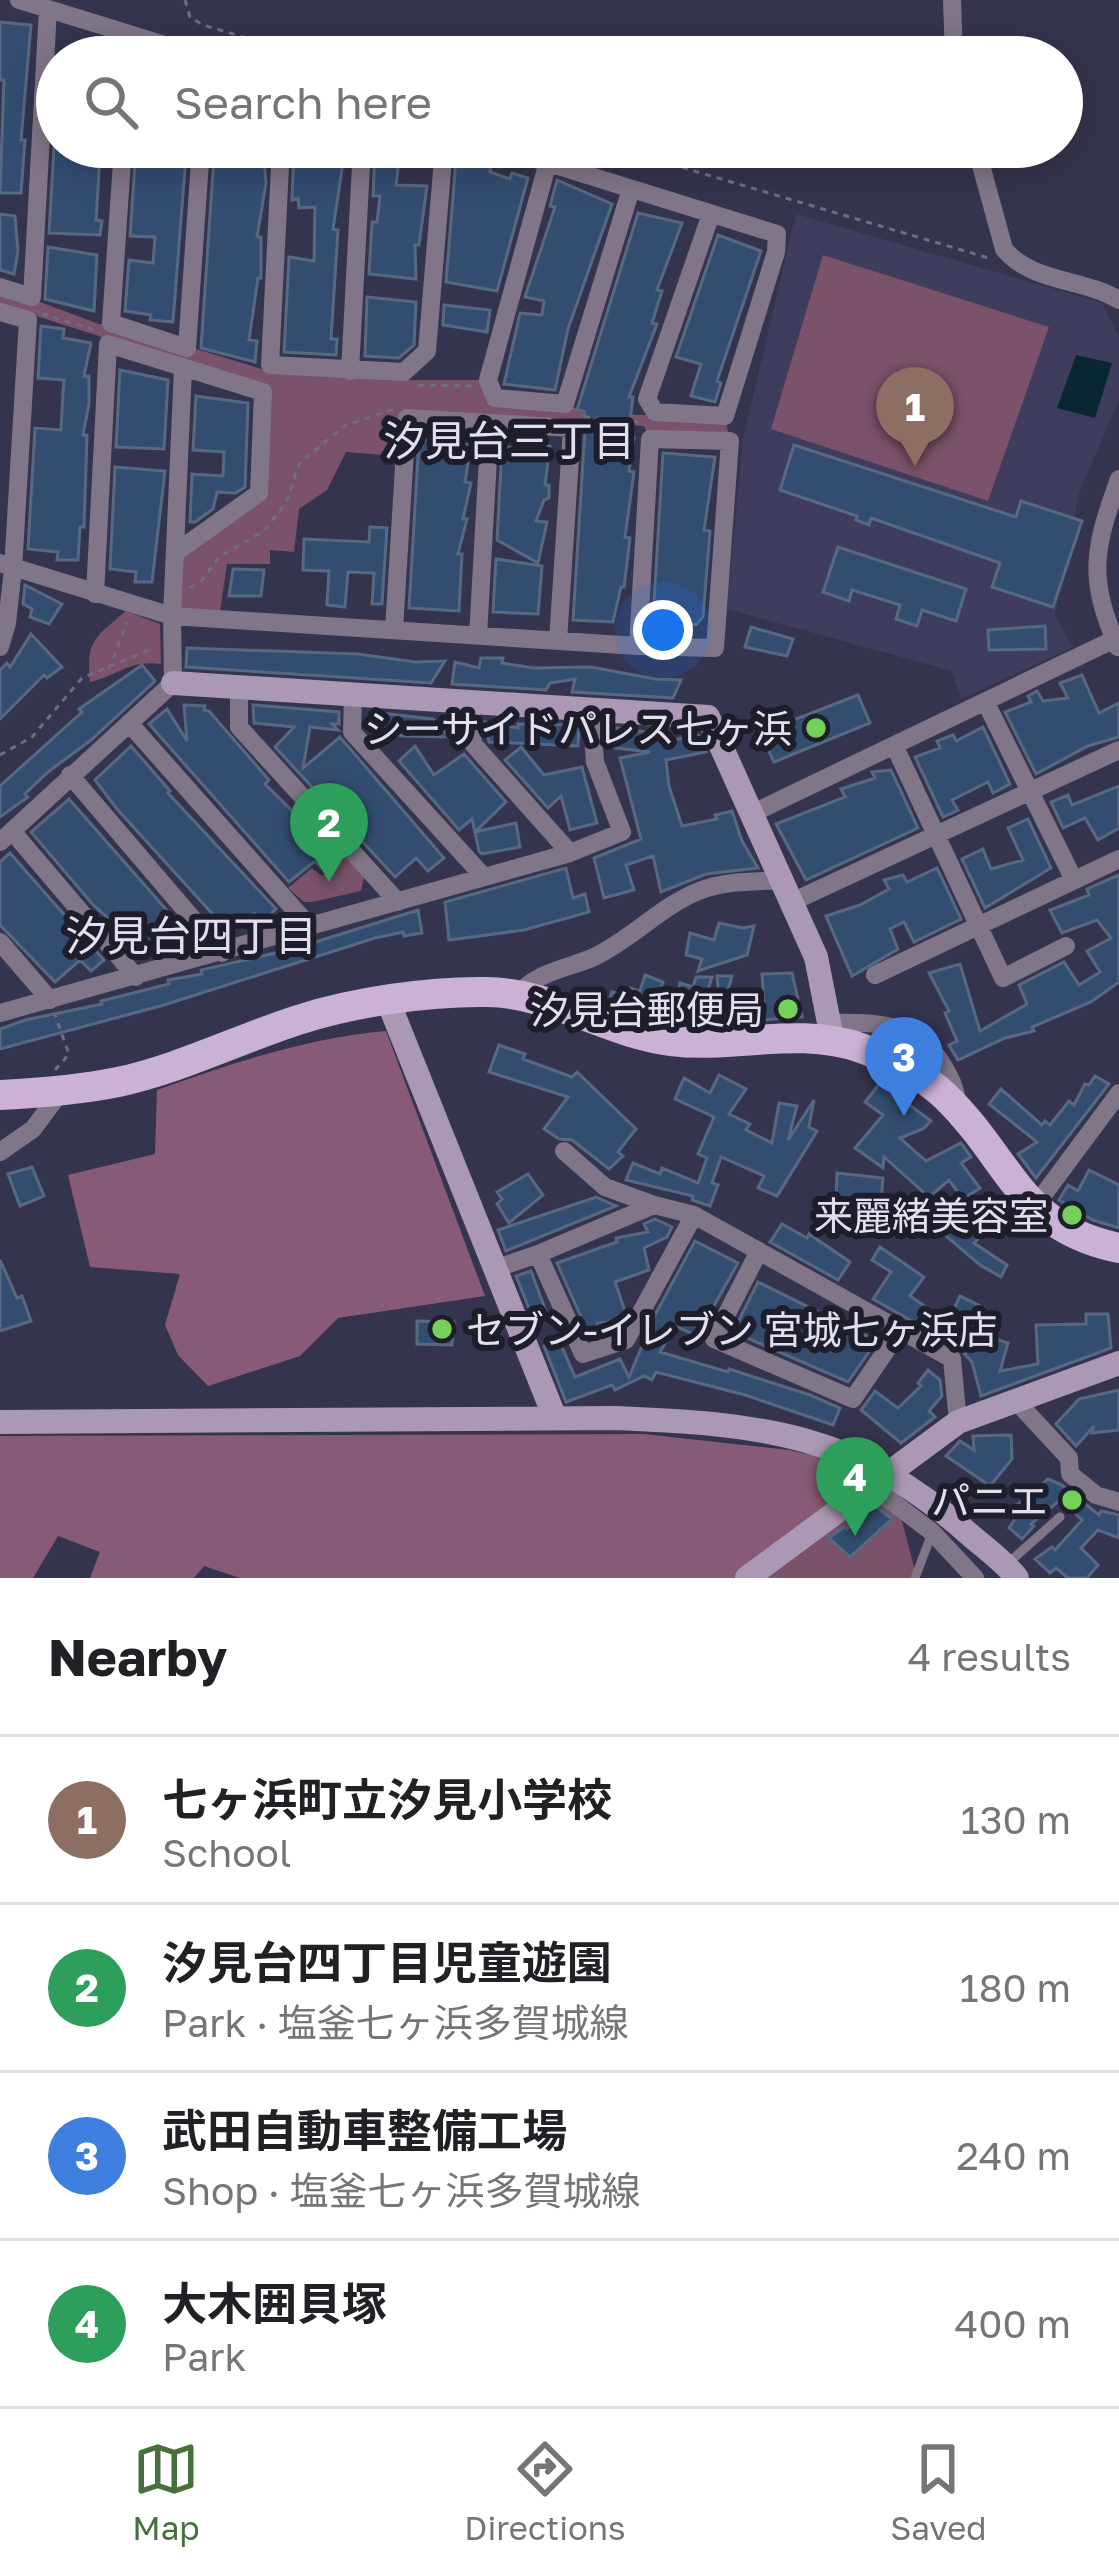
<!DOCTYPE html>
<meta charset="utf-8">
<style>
:root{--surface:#fff;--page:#f2f2f2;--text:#202124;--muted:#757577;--line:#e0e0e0;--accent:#46713d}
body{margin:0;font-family:"Golos Text","Noto Sans JP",sans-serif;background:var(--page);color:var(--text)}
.you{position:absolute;left:663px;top:630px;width:42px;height:42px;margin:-30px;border:9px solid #fff;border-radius:50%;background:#1a73e8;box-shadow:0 0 0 18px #1a73e833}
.badge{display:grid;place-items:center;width:78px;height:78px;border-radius:50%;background:var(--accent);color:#fff;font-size:39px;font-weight:700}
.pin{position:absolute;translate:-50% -99px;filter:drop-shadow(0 3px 6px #0008)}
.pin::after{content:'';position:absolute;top:63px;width:42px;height:36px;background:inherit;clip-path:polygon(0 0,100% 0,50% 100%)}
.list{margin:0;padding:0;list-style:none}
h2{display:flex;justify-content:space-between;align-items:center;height:156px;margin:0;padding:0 48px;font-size:51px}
h2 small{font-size:39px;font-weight:400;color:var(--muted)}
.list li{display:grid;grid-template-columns:78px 1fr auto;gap:36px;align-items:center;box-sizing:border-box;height:168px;padding:0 48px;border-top:3px solid var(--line)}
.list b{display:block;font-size:45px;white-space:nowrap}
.list p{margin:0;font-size:39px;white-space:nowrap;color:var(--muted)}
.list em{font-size:39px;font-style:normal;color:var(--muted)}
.icon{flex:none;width:66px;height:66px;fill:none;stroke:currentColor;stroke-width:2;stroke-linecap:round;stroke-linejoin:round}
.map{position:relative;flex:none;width:1119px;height:1578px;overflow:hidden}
.search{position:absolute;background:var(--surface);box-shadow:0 6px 30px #0003;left:36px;right:36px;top:36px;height:132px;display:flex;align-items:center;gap:30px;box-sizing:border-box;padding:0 42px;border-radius:66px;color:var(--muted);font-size:45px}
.sheet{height:828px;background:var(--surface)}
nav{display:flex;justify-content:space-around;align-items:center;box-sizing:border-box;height:168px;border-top:3px solid var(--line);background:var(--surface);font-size:33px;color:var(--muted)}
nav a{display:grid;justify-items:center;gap:6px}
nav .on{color:var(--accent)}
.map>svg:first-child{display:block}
.built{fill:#3e3d5d}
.green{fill:#7a5269}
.forest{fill:#875b75}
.water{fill:#092732}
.building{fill:#334d71;stroke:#576982;stroke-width:3}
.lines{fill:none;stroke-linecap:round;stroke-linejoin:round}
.path{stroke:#6e6d84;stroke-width:3;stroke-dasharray:6 6;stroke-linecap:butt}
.lane{stroke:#817687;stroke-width:9}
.street{stroke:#817687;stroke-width:18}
.secondary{stroke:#ab98b4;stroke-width:24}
.primary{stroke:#cab2d7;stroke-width:30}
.poi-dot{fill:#74d25b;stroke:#1e1e2a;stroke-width:4.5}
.labels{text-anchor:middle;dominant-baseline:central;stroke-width:12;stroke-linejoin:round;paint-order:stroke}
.poi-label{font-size:39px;fill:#e0e0f1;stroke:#1e1e2a;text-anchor:end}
.neighbourhood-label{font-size:42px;fill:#e0e0f1;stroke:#1e1e2a}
</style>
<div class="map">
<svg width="1119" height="1578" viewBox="0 0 1119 1578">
<rect width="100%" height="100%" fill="#35344e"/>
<path class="built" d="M 796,214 L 1102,303 L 1119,337 L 1119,400 L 1079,493 L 1055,615 L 1073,647 L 961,699 L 952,671 L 727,609 L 743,439 Z"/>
<path class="green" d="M 823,255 L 1049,327 L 988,501 L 771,429 Z
M 0,287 L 99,324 L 111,323 L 265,370 L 413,380 L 488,380 L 496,398 L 637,415 L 725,416 L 730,441 L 650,439 L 644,426 L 579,420 L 572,428 L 407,418 L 396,456 L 346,452 L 327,490 L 299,509 L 294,552 L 270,550 L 270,564 L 227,564 L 219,619 L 172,616 L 175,553 L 259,493 L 263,392 L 108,344 L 99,336 L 36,316 L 28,320 L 0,312 Z
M 126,611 L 160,624 L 161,664 C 129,660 120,675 90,682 C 86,639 95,638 126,611 Z
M 343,854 L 364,877 L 361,891 L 312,902 L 304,902 L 288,888 L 312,868 L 322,876 Z
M 889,1472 L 917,1578 L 747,1578 Z"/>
<path class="forest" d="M 386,1031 L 485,1296 L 338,1318 L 300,1356 L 208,1386 L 178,1355 L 165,1325 L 180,1274 L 90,1267 L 68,1175 L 155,1154 L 157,1090 C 233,1063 306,1038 386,1031 Z
M 644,1434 L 789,1450 L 889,1472 L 747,1578 L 240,1578 L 204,1566 L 194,1578 L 90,1578 L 100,1552 L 58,1536 L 33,1578 L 0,1578 L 0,1436 Z"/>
<path class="water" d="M 1076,355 L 1112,363 L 1095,418 L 1057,408 Z"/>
<path class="building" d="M 0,22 L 31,25 L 21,140 L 25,140 L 21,193 L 0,193 L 4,80 L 0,80 Z
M 54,147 L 73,147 L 73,152 L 100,155 L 96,220 L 102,221 L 100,235 L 49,233 Z
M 241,147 L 263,147 L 266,183 L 257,237 L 261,237 L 261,278 L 258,278 L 249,340 L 257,341 L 255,362 L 201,348 L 214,157 L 242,162 Z
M 294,147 L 316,149 L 315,156 L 344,156 L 333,229 L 338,230 L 331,339 L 337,339 L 336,355 L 284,352 L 289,257 L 314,261 L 315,207 L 299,208 L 298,199 L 292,200 Z
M 375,147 L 426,147 L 425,163 L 399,161 L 396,185 L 427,186 L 419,245 L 415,245 L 416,279 L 369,274 L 372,222 L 377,222 L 380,196 L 373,196 Z
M 136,148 L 186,155 L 173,322 L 150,320 L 151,315 L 125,311 L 129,260 L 153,263 L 155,237 L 130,236 Z
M 456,160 L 491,166 L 490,172 L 510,179 L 512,173 L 528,178 L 497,291 L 446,282 Z
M 557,180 L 612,204 L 568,329 L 555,390 L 504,384 L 520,313 L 542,315 L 544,301 L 525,297 L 555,207 L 550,206 Z
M 638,213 L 682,223 L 657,290 L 662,291 L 652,323 L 657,324 L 629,397 L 633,397 L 628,436 L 634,437 L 629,471 L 634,472 L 625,537 L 630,538 L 624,587 L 621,587 L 613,622 L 573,620 L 585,429 L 584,411 L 577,410 Z
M 0,214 L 15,216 L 18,251 L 14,274 L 0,270 Z
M 718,235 L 761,251 L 717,381 L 721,383 L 715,402 L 691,396 L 701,364 L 676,357 Z
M 48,247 L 97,255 L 94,311 L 45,299 Z
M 367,297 L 416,302 L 414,345 L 399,358 L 365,356 Z
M 444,305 L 490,310 L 487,332 L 443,325 Z
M 41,326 L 64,329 L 63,338 L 91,343 L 84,376 L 89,376 L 89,404 L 83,435 L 87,435 L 84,527 L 80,527 L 78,560 L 57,560 L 58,552 L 28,549 L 35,428 L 61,430 L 63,392 L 64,380 L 38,378 Z
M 120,370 L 168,380 L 164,449 L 116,447 Z
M 196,396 L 248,403 L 245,487 L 236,493 L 217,492 L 213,509 L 195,522 L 190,522 L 192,474 L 223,476 L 224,452 L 193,450 Z
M 419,439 L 471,445 L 465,482 L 471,483 L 463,519 L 467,519 L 458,554 L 462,554 L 459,611 L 409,608 Z
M 530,444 L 550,446 L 545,485 L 549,485 L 549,498 L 544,500 L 536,521 L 547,522 L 538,563 L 497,540 L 502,447 L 529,449 Z
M 794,445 L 1016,517 L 1021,501 L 1082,521 L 1053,607 L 992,587 L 1000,563 L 871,518 L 869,525 L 856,520 L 857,516 L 780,490 Z
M 663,453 L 715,457 L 704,530 L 710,531 L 703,617 L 696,625 L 653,618 Z
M 115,467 L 165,471 L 152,582 L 135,582 L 136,572 L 110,569 Z
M 370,527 L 387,528 L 382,604 L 372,604 L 374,573 L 348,572 L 345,607 L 327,605 L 329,571 L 303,570 L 304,539 L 369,542 Z
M 838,547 L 966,589 L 956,621 L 922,610 L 917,626 L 896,619 L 900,605 L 852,590 L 849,601 L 823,592 Z
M 496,559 L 542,566 L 538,614 L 493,612 Z
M 233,569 L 264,570 L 261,596 L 229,596 Z
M 25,585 L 62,604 L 49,624 L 30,617 L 32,609 L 23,604 Z
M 1045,626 L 1046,649 L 989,650 L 988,630 Z
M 751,627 L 793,639 L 787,656 L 745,647 Z
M 31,634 L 62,667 L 47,678 L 44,675 L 0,719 L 0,670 L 7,663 L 10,667 Z
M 187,648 L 358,654 L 415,662 L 445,661 L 431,683 L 186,667 Z
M 481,658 L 503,658 L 502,663 L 534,668 L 591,667 L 655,679 L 681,680 L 673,698 L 572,692 L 575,679 L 550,683 L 546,690 L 452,684 L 455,662 L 479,668 Z
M 142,665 L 155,681 L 91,740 L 48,772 L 25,794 L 28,797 L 0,817 L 0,786 L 82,712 L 79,709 Z
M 1082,675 L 1099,713 L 1119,703 L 1119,737 L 1088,746 L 1036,774 L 1005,712 L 1031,702 L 1028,696 L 1037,691 L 1043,701 L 1068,698 L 1060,683 Z
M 858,695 L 870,723 L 774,762 L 760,733 Z
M 184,705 L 205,706 L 204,710 L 209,711 L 269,780 L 265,784 L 335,853 L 321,868 L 315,861 L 289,882 L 149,724 L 167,709 L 187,741 Z
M 253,705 L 339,712 L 339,724 L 332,724 L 338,730 L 310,727 L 303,768 L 340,737 L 444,858 L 428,871 L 416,858 L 395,877 L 275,747 L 294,727 L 254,723 Z
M 372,712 L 433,719 L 449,737 L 403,736 L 369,729 Z
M 485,722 L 518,728 L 518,724 L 579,725 L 578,746 L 489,742 Z
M 983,727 L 1010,784 L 993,793 L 988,782 L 952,800 L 958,810 L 943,817 L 915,757 L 940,748 L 937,741 L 953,735 L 956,741 Z
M 617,728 L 668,735 L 668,741 L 698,735 L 706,752 L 666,760 L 669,786 L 682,826 L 717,819 L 715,815 L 732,811 L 742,841 L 758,868 L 706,874 L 661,892 L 653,856 L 626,865 L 634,890 L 604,898 L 594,858 L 641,839 L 620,758 L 650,752 L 615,748 Z
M 131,746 L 170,791 L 168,793 L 276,909 L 262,922 L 254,913 L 228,931 L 117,809 L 95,780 Z
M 415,746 L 434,775 L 464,754 L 506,802 L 475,832 L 472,819 L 459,830 L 399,761 Z
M 521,747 L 544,775 L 582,767 L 597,823 L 570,830 L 561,796 L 548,808 L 505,760 Z
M 891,770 L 918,828 L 806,880 L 776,824 L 845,797 L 841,789 L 875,778 L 872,772 Z
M 1119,786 L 1119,828 L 1098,840 L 1085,818 L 1063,828 L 1051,802 L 1068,795 L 1072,805 Z
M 69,799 L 186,932 L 170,946 L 162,936 L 137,955 L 118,933 L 122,930 L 94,906 L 31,832 Z
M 1028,819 L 1051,868 L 985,908 L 962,859 L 983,849 L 991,869 L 1023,860 L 1008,828 Z
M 516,823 L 520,847 L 482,854 L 479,851 L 475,832 Z
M 10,853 L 104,960 L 91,971 L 80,960 L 55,982 L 0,925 L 0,862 Z
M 566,868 L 573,898 L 585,894 L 589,912 L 524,930 L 449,940 L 445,902 Z
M 937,868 L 961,919 L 914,942 L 904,922 L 890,929 L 898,949 L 852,976 L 826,916 L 860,905 L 889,889 L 884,880 L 903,875 L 907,882 Z
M 1119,875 L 1119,982 L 1091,1002 L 1032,1027 L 1034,1031 L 1005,1038 L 958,1060 L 949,1045 L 957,1041 L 945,1013 L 949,1011 L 929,973 L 960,964 L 980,1031 L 1027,1004 L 1019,985 L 1064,962 L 1079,985 L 1100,972 L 1087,951 L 1111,938 L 1097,920 L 1062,933 L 1050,910 L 1089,895 L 1087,889 Z
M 418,910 L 422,933 L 404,936 L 403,932 L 375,938 L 164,1005 L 0,1049 L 0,1029 L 25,1020 L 102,1004 L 101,1001 L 169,984 L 168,980 L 202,974 L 201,970 L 293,949 Z
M 719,923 L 743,928 L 754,926 L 747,955 L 698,971 L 702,959 L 686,955 L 690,933 L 714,940 Z
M 792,973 L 802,1017 L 721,1023 L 717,976 L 732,976 L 723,1007 L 764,1004 L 762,974 Z
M 645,975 L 663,982 L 651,1013 L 641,1009 L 637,1013 L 608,1004 L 612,992 L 626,995 L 630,988 L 640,991 Z
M 696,977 L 712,977 L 698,1020 L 674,1014 L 680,983 L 693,987 Z
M 499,1045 L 525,1054 L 523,1059 L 572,1077 L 577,1072 L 636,1129 L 618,1152 L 623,1156 L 609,1169 L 572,1140 L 559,1139 L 544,1129 L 568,1097 L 489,1072 Z
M 719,1075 L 746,1089 L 729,1114 L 750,1124 L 746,1130 L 772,1143 L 779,1103 L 797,1106 L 788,1140 L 814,1100 L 809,1127 L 817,1131 L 777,1196 L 758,1188 L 764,1176 L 721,1157 L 712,1183 L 718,1185 L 710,1206 L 692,1200 L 693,1196 L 626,1180 L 633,1163 L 660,1174 L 662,1168 L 698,1183 L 707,1158 L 698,1154 L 714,1117 L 675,1099 L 684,1078 L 710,1093 Z
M 1095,1076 L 1109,1084 L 1036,1178 L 1018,1154 L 1037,1142 L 989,1104 L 1001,1089 L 1042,1125 L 1045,1121 L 1050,1125 L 1069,1101 L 1074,1105 L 1085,1084 L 1089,1085 Z
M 880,1083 L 931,1121 L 923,1129 L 900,1138 L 926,1161 L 961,1143 L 971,1157 L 961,1163 L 980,1188 L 963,1199 L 949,1180 L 929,1197 L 884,1157 L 883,1168 L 855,1148 L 883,1115 L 865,1102 Z
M 32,1167 L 44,1196 L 20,1206 L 8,1174 Z
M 1089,1170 L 1119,1185 L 1119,1228 L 1093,1220 L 1059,1200 L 1068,1185 L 1078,1191 Z
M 837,1173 L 883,1178 L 881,1201 L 836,1200 Z
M 528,1174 L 543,1195 L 509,1223 L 497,1204 L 502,1199 L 497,1192 Z
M 596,1197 L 616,1206 L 506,1251 L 498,1230 Z
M 953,1217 L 982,1235 L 974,1243 L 1007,1265 L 1001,1277 L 980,1265 L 939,1230 Z
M 655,1219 L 672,1227 L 667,1237 L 644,1248 L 649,1270 L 615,1282 L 625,1311 L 618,1321 L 597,1323 L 599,1330 L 589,1335 L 557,1263 L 617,1242 L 616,1238 L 648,1232 L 644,1224 Z
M 782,1224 L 807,1238 L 809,1234 L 850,1262 L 838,1280 L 770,1242 Z
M 695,1241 L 738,1263 L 697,1336 L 675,1326 L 660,1352 L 728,1372 L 729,1369 L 810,1395 L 840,1408 L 833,1425 L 745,1395 L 656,1372 L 652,1380 L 644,1376 L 615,1390 L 612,1385 L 566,1402 L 544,1346 L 559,1340 L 575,1377 L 620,1359 L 629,1377 L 655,1315 Z
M 880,1247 L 924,1277 L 910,1296 L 948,1322 L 960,1296 L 984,1308 L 971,1331 L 1008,1343 L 1000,1371 L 1038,1364 L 1036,1325 L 1086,1324 L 1086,1314 L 1108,1314 L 1111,1348 L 981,1396 L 972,1362 L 959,1348 L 873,1299 L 891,1272 L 872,1260 Z
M 0,1260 L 17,1298 L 22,1296 L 31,1321 L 0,1331 Z
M 531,1271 L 547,1314 L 536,1326 L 516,1276 Z
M 758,1282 L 867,1336 L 863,1344 L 871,1349 L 848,1382 L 733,1332 Z
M 417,1321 L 454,1322 L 452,1345 L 417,1344 Z
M 928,1370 L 940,1380 L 942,1396 L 929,1411 L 935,1417 L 901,1443 L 861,1410 L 875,1391 L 898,1408 L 921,1386 L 918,1383 Z
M 1119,1390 L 1119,1430 L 1092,1433 L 1094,1426 L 1076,1446 L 1056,1424 L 1079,1399 Z
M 1011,1435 L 1012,1459 L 990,1486 L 946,1456 L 960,1441 L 974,1450 L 973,1436 Z
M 1048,1479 L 1062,1485 L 1099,1515 L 1101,1511 L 1119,1515 L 1119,1538 L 1098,1530 L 1081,1548 L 1098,1565 L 1087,1578 L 1068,1578 L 1056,1568 L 1050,1573 L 1035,1559 L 1052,1547 L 1055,1550 L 1082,1520 L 1060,1500 L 1031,1524 L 1034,1526 L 1022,1539 L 1009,1528 L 1022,1508 L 1017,1505 Z
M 874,1505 L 892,1519 L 850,1557 L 829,1538 L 844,1527 L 847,1529 Z"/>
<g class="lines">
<path class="path" d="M 185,0 L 190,17 L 203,25 L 310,57
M 613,147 L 992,259
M 42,314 L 96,330
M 418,385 L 475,386
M 584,417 L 641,422
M 190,588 L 202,580 L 219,557 L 264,531 L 286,503 L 299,464 L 344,426 L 394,409
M 109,669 L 127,622
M 0,755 L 32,737 L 82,678 L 154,648
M 55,1070 L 69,1054 L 55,1015"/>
<path class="lane" d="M 1006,1565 L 1060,1517
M 915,1578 L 932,1533"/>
<path class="street" d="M 19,0 L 204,57
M 952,0 L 954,57
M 123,147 L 111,323 L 187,348 L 201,147
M 281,147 L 270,365 L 404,372 L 427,351 L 444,147
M 497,147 L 777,234 L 776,252 L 725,416 L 655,412 L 647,399 L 711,214
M 976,147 L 1004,249 C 1032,283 1083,278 1119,300
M 548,162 L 488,380 L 495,398 L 565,404 L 631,189
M 0,287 L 32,297 L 48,9
M 0,312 L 28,320 L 13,569 L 7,623 L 0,647
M 350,371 L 362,147
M 0,563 L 172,616 L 638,646 L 715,648 L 730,441 L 650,439 L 638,646
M 95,594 L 108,344 L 263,392 L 259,493 L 175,553
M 394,630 L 407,418 L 572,428 L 558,641
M 478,636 L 490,423
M 1118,647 C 1087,578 1094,548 1119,479
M 239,687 L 239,727 L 398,902
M 353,694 L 352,732 L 484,877
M 986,703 L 1074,880
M 129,723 L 310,927
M 895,747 L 1003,978 L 1066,946
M 70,775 L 222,953
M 753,813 L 1115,639
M 12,831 L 136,977
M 0,842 L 173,683 L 172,616 L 183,368
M 570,853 L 622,832 L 595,762 L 591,709
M 794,901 L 1119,750
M 0,942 L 50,1000
M 875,975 L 1119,859
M 520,995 C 531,973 573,967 594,957 C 632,939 661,906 699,891 C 726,880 756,882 784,880
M 0,1013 L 570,853 L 473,744 L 470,700
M 830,1023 C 876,1022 918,1022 944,1067 C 951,1079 956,1089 957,1103
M 564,1151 L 605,1187 L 654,1205
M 0,1152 L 33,1129 L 62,1090
M 1035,1206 L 1119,1093
M 694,1215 L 654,1205 L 538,1254 L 583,1354 L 626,1340 L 694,1215 L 952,1359 L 958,1422
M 759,1251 L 714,1339 L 853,1399 L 900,1330
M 494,1269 L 538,1254
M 1016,1401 L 1069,1458 L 1070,1474 L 1096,1495 L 1119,1502
M 870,1485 L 932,1532 L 975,1578"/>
<path class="secondary" d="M 173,683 L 708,717 L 816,957 L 832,1038
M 388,1001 L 555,1418
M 0,1422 L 616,1418 C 762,1424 856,1433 969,1534 C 985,1548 1004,1561 1017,1578
M 747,1578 L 958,1422 L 1119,1363"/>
<path class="primary" d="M 0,1095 C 39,1093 79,1090 118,1082 C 179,1069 239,1039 298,1020 C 353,1002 430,991 487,992 C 552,993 608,1033 671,1041 C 736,1049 797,1026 861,1048 C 892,1059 922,1074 946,1097 C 1011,1160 1019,1228 1119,1248"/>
</g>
<g class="poi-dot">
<circle cx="816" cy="728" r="12"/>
<circle cx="788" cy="1009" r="12"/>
<circle cx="1072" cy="1215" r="12"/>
<circle cx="442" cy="1329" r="12"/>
<circle cx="1072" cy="1500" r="12"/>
</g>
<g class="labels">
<g class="poi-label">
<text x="792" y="728">シーサイドパレス七ヶ浜</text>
<text x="764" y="1009">汐見台郵便局</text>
<text x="1048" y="1215">来麗緒美容室</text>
<text x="466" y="1329" text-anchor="start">セブン-イレブン 宮城七ヶ浜店</text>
<text x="1048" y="1500">パニエ</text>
</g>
<g class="neighbourhood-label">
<text x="509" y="440">汐見台三丁目</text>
<text x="191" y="935">汐見台四丁目</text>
</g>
</g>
</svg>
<div class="you"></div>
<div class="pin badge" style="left:915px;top:466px;background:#8d6e63">1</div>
<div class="pin badge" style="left:329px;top:882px;background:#2e9e5b">2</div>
<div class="pin badge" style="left:904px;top:1116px;background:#3f7fe0">3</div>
<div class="pin badge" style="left:855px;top:1536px;background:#2e9e5b">4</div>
<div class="search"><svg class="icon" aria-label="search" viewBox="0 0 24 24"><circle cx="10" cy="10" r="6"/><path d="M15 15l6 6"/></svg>Search here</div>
</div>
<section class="sheet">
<h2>Nearby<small>4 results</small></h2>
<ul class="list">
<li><span class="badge" style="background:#8d6e63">1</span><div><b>七ヶ浜町立汐見小学校</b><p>School</p></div><em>130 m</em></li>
<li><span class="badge" style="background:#2e9e5b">2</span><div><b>汐見台四丁目児童遊園</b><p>Park · 塩釜七ヶ浜多賀城線</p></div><em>180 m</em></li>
<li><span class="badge" style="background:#3f7fe0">3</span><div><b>武田自動車整備工場</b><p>Shop · 塩釜七ヶ浜多賀城線</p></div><em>240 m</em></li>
<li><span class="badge" style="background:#2e9e5b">4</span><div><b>大木囲貝塚</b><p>Park</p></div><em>400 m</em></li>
</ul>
</section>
<nav>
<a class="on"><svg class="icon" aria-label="map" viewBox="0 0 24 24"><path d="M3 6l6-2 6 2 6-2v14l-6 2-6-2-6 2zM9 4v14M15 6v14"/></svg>Map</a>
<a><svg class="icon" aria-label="directions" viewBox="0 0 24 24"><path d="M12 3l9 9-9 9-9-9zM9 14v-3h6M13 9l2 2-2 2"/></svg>Directions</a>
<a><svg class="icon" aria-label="saved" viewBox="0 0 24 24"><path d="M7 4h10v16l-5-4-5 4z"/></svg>Saved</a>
</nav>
